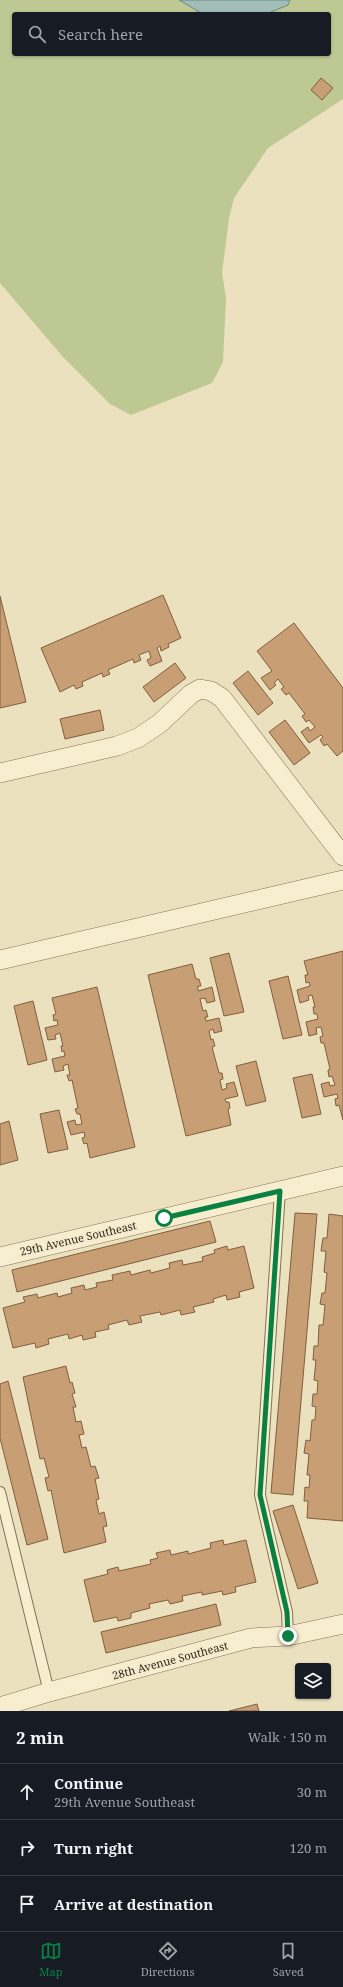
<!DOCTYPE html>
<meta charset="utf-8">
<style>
:root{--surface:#171b24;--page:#242831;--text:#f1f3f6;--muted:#9ea1a6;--line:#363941;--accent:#0b8043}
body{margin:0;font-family:"Noto Serif",serif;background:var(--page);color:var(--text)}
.controls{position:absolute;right:12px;bottom:12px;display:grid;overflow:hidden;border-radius:4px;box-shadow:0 1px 3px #0004}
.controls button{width:36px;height:36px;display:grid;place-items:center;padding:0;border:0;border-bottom:1px solid var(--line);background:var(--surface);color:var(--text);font:20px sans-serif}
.stop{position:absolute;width:12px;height:12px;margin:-9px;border:3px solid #0b8043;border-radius:50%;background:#fff}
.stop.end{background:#0b8043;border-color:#fff;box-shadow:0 1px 4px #0008}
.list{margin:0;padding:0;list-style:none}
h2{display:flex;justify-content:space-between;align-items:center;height:52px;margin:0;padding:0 16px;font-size:17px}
h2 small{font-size:13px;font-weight:400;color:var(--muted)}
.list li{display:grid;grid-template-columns:26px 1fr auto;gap:12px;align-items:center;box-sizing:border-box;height:56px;padding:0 16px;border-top:1px solid var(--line)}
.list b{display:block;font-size:15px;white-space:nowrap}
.list p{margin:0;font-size:13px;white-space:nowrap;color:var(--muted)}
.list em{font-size:13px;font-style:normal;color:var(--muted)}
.icon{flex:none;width:22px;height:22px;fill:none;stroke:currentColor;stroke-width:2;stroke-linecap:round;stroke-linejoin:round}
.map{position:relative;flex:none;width:343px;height:1711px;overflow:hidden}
.search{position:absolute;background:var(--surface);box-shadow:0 1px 3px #0004;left:12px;right:12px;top:12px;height:44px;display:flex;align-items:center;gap:10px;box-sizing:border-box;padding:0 14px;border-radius:4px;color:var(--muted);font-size:15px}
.sheet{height:220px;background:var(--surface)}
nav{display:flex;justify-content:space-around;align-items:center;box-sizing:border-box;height:56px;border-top:1px solid var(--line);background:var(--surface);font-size:11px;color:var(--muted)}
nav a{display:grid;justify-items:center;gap:2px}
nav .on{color:var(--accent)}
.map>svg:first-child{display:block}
.green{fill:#bec893}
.water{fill:#a1bdb7;stroke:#698a84}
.building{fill:#c89e75;stroke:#815e3e}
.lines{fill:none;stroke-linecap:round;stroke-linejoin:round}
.lane-casing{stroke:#837257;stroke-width:12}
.street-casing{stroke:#837257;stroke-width:20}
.lane{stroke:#f7eed0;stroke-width:10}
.street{stroke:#f7eed0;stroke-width:19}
.route{stroke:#0b8043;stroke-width:5}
.labels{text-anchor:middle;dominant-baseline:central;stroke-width:4;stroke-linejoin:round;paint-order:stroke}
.street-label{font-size:11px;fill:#32281c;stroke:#f3ebcd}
</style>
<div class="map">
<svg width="343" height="1711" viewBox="0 0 343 1711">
<rect width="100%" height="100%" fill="#ebe1be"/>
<path class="green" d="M 0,0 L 179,0 L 203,14 L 14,14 L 14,54 L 329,54 L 329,14 L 266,14 L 288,5 L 290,0 L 343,0 L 343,99 L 268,148 L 234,198 L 229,218 L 222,273 L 226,298 L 223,362 L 212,383 L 131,415 L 110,404 L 63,357 L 0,283 Z"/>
<path class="water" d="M 179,0 L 290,0 L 288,5 L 266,14 L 203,14 Z"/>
<path class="building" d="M 321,78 L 333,88 L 322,100 L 311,90 Z
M 163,595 L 181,638 L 168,644 L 169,647 L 161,651 L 160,646 L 157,648 L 162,661 L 150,666 L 147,660 L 151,658 L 149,651 L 139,655 L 141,660 L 134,663 L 133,659 L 108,670 L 110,674 L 103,677 L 102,673 L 82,682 L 83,686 L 76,689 L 74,685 L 60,692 L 41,648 Z
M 0,596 L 26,702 L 0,708 Z
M 294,623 L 343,688 L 343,751 L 337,756 L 327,744 L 324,746 L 320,740 L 323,737 L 321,735 L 309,743 L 301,732 L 308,727 L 310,731 L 315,727 L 309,720 L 306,722 L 302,716 L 305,714 L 289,693 L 286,695 L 281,689 L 284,687 L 278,679 L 274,683 L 276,685 L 270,690 L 261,678 L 272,671 L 257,651 Z
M 175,663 L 186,678 L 154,702 L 143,687 Z
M 248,671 L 273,703 L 258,715 L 233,683 Z
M 100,710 L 104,730 L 65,739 L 60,719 Z
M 285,720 L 310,753 L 294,765 L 269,732 Z
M 343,951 L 343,1120 L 339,1105 L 336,1106 L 335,1099 L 338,1098 L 337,1094 L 324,1097 L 321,1084 L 329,1082 L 330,1086 L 335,1085 L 332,1076 L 329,1077 L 328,1070 L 330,1069 L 324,1043 L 321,1043 L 320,1037 L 323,1036 L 321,1027 L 316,1028 L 317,1034 L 309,1036 L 306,1022 L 318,1019 L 317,1014 L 314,1014 L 313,1007 L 315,1007 L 312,995 L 308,996 L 309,1000 L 300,1003 L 297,990 L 310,986 L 309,982 L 306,983 L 305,975 L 308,975 L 304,961 Z
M 229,953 L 244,1012 L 224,1016 L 210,958 Z
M 192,964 L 196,979 L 199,979 L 201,986 L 198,986 L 198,991 L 212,987 L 215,1001 L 207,1003 L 205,998 L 200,999 L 203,1011 L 206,1010 L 208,1017 L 205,1017 L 206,1021 L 219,1018 L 222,1031 L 214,1033 L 213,1029 L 209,1031 L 211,1040 L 213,1039 L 215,1046 L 212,1047 L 219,1073 L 222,1073 L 223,1079 L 220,1080 L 222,1090 L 227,1088 L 226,1084 L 234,1082 L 238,1096 L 225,1099 L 226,1102 L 229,1102 L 230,1108 L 228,1109 L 231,1125 L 186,1136 L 148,975 Z
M 288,976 L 302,1035 L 283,1039 L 269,981 Z
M 97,987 L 135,1147 L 90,1158 L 87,1143 L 84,1144 L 82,1138 L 85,1137 L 84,1132 L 71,1135 L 67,1122 L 75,1120 L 76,1125 L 82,1124 L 80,1114 L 77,1114 L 75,1109 L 78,1108 L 72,1080 L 69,1081 L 67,1075 L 70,1075 L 68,1064 L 63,1066 L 64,1070 L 55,1072 L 52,1059 L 65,1056 L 64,1051 L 62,1052 L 61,1046 L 63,1046 L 60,1033 L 55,1035 L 56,1039 L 48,1040 L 45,1028 L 58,1025 L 57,1020 L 54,1021 L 53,1015 L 56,1014 L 52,998 Z
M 33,1001 L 47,1060 L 28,1065 L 14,1006 Z
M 256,1061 L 266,1101 L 246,1106 L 236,1066 Z
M 312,1074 L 321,1114 L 302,1118 L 293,1078 Z
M 59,1110 L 68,1149 L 48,1153 L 40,1114 Z
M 9,1121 L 18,1160 L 0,1165 L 0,1124 Z
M 295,1213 L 317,1214 L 293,1495 L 271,1493 Z
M 329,1214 L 343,1216 L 343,1521 L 307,1518 L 308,1501 L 304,1501 L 305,1487 L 309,1488 L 310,1475 L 307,1475 L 309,1454 L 304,1453 L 306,1440 L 310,1441 L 312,1420 L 315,1420 L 316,1407 L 312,1406 L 313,1394 L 317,1394 L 318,1381 L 314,1380 L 316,1360 L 313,1360 L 314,1346 L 318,1346 L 319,1325 L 323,1325 L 325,1305 L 320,1304 L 322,1293 L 325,1293 L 327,1273 L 324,1272 L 326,1251 L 321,1251 L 323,1238 L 327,1238 Z
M 210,1221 L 216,1242 L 17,1292 L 12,1270 Z
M 227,1246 L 228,1250 L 244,1246 L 254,1288 L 239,1292 L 240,1297 L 227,1300 L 226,1295 L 213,1299 L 214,1302 L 193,1307 L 195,1312 L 181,1315 L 180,1310 L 161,1315 L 160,1312 L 140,1316 L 142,1322 L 129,1325 L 127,1320 L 108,1325 L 109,1329 L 95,1332 L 96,1337 L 83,1340 L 82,1335 L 69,1339 L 68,1334 L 48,1339 L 49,1344 L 36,1348 L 35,1343 L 13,1348 L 3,1308 L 25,1302 L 23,1297 L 37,1294 L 38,1298 L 57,1293 L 58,1297 L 72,1293 L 71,1288 L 84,1285 L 85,1290 L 97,1287 L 96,1283 L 113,1280 L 112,1275 L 130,1271 L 131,1275 L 150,1270 L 151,1273 L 170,1268 L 169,1263 L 182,1260 L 183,1265 L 203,1261 L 202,1257 L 215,1253 L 214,1250 Z
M 66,1366 L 70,1383 L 72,1382 L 75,1393 L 72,1394 L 76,1407 L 73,1407 L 76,1422 L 81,1421 L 84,1434 L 79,1435 L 82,1448 L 86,1447 L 91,1467 L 95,1466 L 99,1478 L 95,1479 L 99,1499 L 96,1500 L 99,1514 L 104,1512 L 107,1526 L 103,1527 L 106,1542 L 64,1553 L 51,1490 L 48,1491 L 45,1478 L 49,1477 L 44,1458 L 40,1459 L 23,1377 Z
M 8,1381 L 48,1539 L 27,1545 L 0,1438 L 0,1384 Z
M 293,1505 L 318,1583 L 298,1589 L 273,1511 Z
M 223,1540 L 224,1545 L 246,1540 L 256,1582 L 235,1587 L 236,1592 L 223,1595 L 222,1591 L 202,1595 L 202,1592 L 182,1596 L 183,1601 L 170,1604 L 168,1600 L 149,1604 L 150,1608 L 131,1613 L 131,1618 L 118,1621 L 117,1617 L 94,1622 L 84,1580 L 108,1574 L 107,1570 L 118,1567 L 119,1571 L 151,1564 L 150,1560 L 158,1558 L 156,1553 L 170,1550 L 171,1555 L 188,1551 L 188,1554 L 211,1548 L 210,1543 Z
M 216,1604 L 221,1625 L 106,1653 L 101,1632 Z
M 257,1704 L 259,1711 L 229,1711 Z"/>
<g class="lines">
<defs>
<path id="lane" d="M 280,1191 L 260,1495 L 287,1612 L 288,1636
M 0,1492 L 49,1692"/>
<path id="street" d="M 0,773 L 117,746 L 138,738 L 159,724 L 191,694 L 200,689 L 211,691 L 222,698 L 343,856
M 0,960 L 343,880
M 0,1257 L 343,1176
M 0,1707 L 49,1692 L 251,1638 L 288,1636 L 343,1624"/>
</defs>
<use href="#lane" class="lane-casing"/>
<use href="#street" class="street-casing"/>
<use href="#lane" class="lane"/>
<use href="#street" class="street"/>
</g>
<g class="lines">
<path class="route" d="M 164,1218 L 280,1191 L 260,1495 L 287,1612 L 288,1636"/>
</g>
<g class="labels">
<g class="street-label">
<text transform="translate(78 1238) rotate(-13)">29th Avenue Southeast</text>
<text transform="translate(170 1660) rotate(-15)">28th Avenue Southeast</text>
</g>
</g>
</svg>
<div class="controls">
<button><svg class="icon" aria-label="layers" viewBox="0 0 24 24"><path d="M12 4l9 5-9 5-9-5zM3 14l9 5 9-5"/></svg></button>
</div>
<div class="stop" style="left:164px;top:1218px"></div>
<div class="stop end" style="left:288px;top:1636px"></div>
<div class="search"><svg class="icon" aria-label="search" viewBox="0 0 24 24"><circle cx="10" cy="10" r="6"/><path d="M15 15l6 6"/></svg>Search here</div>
</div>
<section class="sheet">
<h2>2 min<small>Walk · 150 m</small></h2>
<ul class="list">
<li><svg class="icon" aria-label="ahead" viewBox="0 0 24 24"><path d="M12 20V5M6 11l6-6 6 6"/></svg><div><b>Continue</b><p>29th Avenue Southeast</p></div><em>30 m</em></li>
<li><svg class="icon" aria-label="right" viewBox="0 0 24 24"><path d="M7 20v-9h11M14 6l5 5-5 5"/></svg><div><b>Turn right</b></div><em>120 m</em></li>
<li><svg class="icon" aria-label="arrive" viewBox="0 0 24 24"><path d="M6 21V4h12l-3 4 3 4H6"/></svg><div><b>Arrive at destination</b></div></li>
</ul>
</section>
<nav>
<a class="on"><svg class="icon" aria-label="map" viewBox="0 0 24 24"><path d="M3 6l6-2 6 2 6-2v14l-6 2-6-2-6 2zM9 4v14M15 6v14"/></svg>Map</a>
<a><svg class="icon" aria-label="directions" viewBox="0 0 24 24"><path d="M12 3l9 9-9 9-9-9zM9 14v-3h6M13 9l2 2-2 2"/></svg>Directions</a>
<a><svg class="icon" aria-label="saved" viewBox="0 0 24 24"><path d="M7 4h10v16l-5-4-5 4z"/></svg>Saved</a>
</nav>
